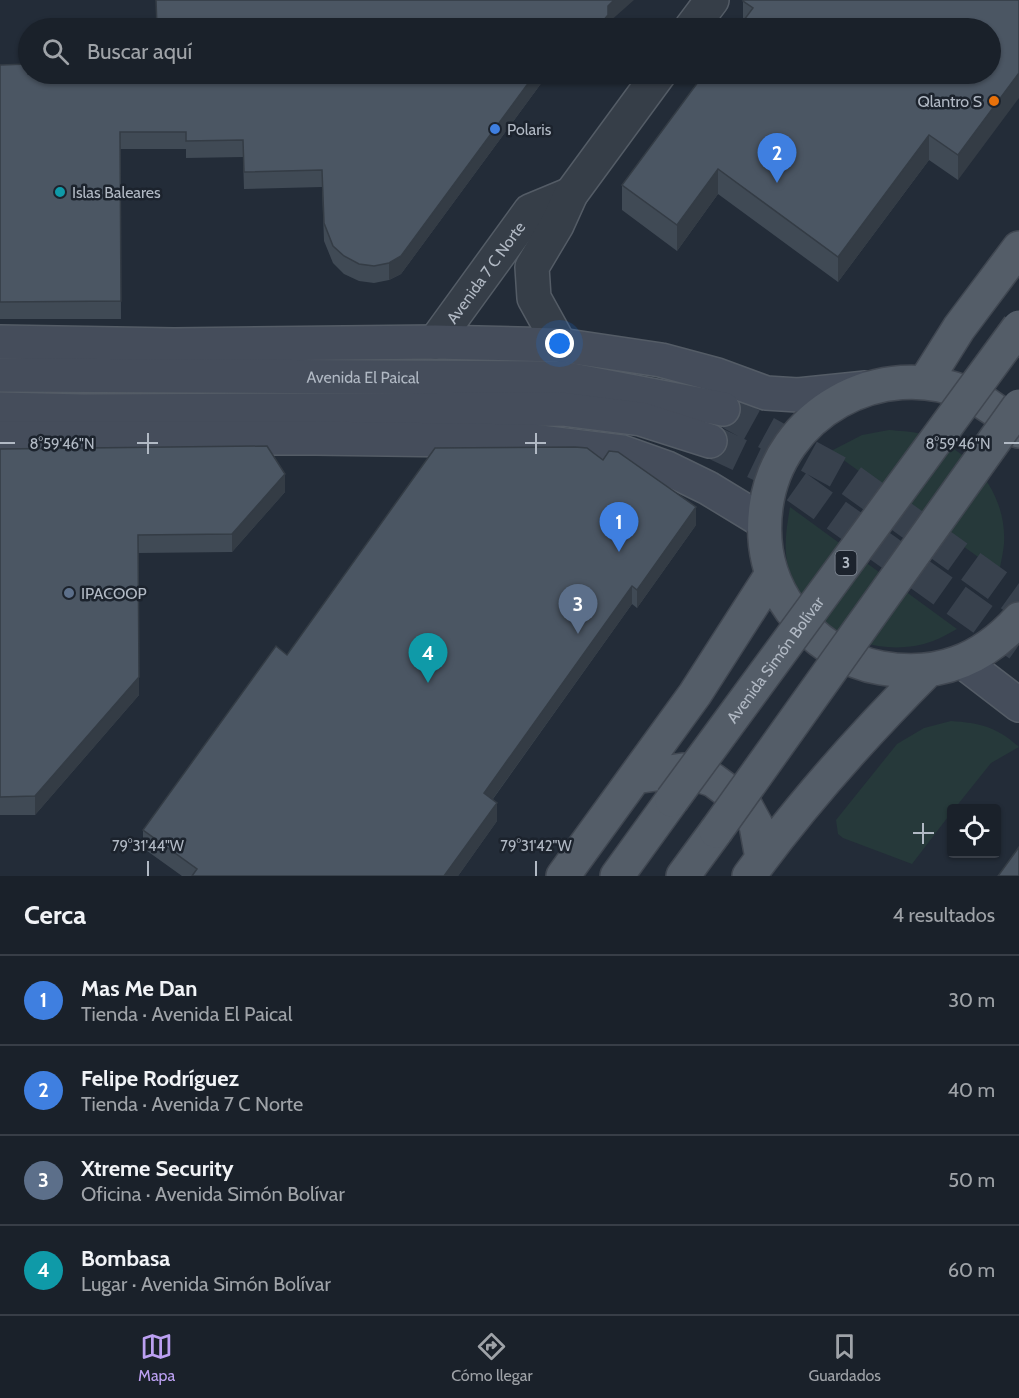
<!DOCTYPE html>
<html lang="es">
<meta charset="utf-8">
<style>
:root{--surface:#1a212a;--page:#232932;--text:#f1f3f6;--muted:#9fa3a8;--line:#383e47;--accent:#bca0f2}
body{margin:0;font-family:Cabin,sans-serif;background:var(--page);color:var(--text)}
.controls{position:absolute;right:18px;bottom:18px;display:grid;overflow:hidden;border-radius:6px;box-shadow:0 2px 4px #0004}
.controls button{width:54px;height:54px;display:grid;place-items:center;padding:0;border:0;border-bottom:2px solid var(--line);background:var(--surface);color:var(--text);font:30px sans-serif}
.you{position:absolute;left:560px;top:344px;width:21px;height:21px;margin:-15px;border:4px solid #fff;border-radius:50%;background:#1a73e8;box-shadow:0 0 0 9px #1a73e833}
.badge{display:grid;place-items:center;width:39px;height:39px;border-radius:50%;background:var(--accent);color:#fff;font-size:20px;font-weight:700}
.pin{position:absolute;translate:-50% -50px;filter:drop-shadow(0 2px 3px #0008)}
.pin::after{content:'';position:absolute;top:32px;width:21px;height:18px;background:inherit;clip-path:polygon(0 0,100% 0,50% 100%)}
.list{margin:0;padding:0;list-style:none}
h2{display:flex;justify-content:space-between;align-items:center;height:78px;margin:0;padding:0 24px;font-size:26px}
h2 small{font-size:20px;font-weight:400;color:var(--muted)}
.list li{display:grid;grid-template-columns:39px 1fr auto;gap:18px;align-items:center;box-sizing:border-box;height:90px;padding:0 24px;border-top:2px solid var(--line)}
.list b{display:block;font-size:22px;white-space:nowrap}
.list p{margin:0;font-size:20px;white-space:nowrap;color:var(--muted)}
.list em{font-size:20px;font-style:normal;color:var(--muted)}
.icon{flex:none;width:33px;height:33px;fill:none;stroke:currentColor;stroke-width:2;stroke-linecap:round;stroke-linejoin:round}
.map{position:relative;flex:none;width:1019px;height:876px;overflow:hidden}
.search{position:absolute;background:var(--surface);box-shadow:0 2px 4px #0004;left:18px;right:18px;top:18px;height:66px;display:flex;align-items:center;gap:15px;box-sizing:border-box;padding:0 21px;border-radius:33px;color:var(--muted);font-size:22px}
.sheet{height:438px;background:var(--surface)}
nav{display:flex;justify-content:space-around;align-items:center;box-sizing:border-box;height:84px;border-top:2px solid var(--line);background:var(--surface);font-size:16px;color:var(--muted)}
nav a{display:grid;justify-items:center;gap:3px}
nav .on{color:var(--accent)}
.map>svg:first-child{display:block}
.green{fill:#26393a}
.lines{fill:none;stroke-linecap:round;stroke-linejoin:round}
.secondary-tunnel{stroke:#38414d;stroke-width:33;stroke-dasharray:33 16;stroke-linecap:butt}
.minor-casing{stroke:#545c66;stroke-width:36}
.secondary-casing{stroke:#545c66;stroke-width:36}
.primary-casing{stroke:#404751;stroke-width:36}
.minor{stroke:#363e48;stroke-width:33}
.secondary{stroke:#454d5b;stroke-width:33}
.primary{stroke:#545d68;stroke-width:33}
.primary-bridge-casing{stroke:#404751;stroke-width:36;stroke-linecap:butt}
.primary-bridge{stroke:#545d68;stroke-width:33}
.wall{fill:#404a55}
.shaded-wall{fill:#343c45}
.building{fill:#4b5663;stroke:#343c45;stroke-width:1.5}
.ticks{fill:none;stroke:#b1b9c4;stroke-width:2}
.food-dot{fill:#e8710a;stroke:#1c232d;stroke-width:2}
.shop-dot{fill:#3f7fe0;stroke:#1c232d;stroke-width:2}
.culture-dot{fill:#0f9aa8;stroke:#1c232d;stroke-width:2}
.service-dot{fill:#5c6f8a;stroke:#1c232d;stroke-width:2}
.labels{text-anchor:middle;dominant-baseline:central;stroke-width:5;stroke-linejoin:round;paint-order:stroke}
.shield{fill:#1c232d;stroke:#848c97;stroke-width:1.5}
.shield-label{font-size:15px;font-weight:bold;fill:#b1b9c4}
.poi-label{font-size:16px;fill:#b1b9c4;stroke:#1c232d;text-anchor:start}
.street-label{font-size:16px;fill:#b1b9c4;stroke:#1c232d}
.ticks-label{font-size:15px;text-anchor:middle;fill:#b1b9c4;stroke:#1c232d;stroke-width:5;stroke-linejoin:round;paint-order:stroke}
</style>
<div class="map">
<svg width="1019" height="876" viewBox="0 0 1019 876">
<rect width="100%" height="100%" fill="#232c38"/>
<path class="green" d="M 889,430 C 899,431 911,431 921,434 C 970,448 1007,492 1004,544 C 1003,553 1001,563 999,572 L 831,451 L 862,435 Z
M 790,507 L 957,629 C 949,633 941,638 933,641 C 873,663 805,627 788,566 C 783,546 787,526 790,507 Z
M 951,721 C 980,723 997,727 1019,747 L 991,763 L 955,808 L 952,808 L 951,813 L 912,864 L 843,838 L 838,834 L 836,820 L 897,744 L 924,728 Z"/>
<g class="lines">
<path class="secondary-tunnel" d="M 723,409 L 845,476 L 1019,601
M 710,441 L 777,473 L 1019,645"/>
<defs>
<g id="minor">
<path d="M 691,28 L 712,0"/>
<path id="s1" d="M 435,342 L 530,211 L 571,194"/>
<path d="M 560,345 L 534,298 L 532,267 L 557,225 L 571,194 L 659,74"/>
</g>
<g id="secondary">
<path d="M 0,342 L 174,345 L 435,342 L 560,345 L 661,360 L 717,375 L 766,393 L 798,395 L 866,388"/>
<path id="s2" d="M 0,375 L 561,378 L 723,409"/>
<path d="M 0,409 L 83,411 L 562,409 L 641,419 L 710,441"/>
<path d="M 0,438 L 315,438 L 531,441 L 622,452 L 667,468 L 708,488 L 764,522"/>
<path d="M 963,662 L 1019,705"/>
</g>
<path id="primary" d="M 925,382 L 959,328 L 1019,248
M 1019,431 C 1004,416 988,403 968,394 C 881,356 778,414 766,507 C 761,544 769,580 791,610 C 812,639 845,662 881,668 C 937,678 981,661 1019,619
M 635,777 L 683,770 L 713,780 L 744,803 L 756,825 L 762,858
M 563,876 L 695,694 L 772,574
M 617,876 L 672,800
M 683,876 L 716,831
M 749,876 C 803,802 863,735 928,670"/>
</defs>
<use href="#minor" class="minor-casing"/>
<use href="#secondary" class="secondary-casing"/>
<use href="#primary" class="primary-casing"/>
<use href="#minor" class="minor"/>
<use href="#secondary" class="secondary"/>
<use href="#primary" class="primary"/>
<defs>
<g id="primary-bridge">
<path id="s3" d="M 672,800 L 1019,327"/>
<path d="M 716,831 L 1019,406"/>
</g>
</defs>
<use href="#primary-bridge" class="primary-bridge-casing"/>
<use href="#primary-bridge" class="primary-bridge"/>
</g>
<path class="wall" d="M 1019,0 L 958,180 L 929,160 L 838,282 L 718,194 L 677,251 L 622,210 L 622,185 L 743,21 L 743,1 Z
M 0,65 L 548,74 L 401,274 L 389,280 L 374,283 L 359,281 L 344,274 L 333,263 L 324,241 L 322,187 L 244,189 L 243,157 L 186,158 L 186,149 L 120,149 L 121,319 L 0,319 Z
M 0,449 L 285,492 L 232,552 L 138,553 L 139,695 L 35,815 L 0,815 Z
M 696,525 L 637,608 L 632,604 L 493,799 L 497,821 L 458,876 L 182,876 L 143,848 L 143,830 L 287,655 Z"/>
<path class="shaded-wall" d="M 614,0 L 634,0 L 608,23 L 608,28 L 597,28 L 608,6 Z
M 1019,73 L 1019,98 L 958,180 L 958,155 Z
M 535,74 L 548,74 L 401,274 L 389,280 L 389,263 Z
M 929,135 L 929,160 L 838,282 L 838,257 Z
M 718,169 L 718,194 L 677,251 L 677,225 Z
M 285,474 L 285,492 L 232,552 L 232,534 Z
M 696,507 L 696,525 L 637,608 L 637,590 Z
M 632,586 L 632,604 L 484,811 L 484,793 Z
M 139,677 L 139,695 L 35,815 L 35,796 Z
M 497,803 L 497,821 L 458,876 L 444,876 Z"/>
<path class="building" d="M 156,0 L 614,0 L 608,6 L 608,15 L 597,28 L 157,28 Z
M 743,0 L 1019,0 L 1019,73 L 958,155 L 929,135 L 838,257 L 718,169 L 677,225 L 622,185 L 704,74 L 990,74 L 990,28 L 738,28 L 753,8 L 743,1 Z
M 28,64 L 28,74 L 535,74 L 401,256 L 389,263 L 374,266 L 359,264 L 344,256 L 333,246 L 324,223 L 322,170 L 244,172 L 243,140 L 186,141 L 186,132 L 120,132 L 121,301 L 0,302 L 0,65 Z
M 267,446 L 285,474 L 232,534 L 138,535 L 139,677 L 35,796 L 0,797 L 0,449 Z
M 575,447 L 587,448 L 603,460 L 609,451 L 618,452 L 696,507 L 637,590 L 632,586 L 484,793 L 497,803 L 444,876 L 192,876 L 197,869 L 143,830 L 276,646 L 287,655 L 435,448 Z
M 1019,847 L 1019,876 L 998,876 Z"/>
<path class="ticks" d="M 148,433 L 148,454M 536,433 L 536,454M 0,443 L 15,443M 137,443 L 158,443M 525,443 L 546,443M 1004,443 L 1019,443M 923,823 L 923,844M 913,833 L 934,833M 148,861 L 148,876M 536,861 L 536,876"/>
<circle class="food-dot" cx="994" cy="101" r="6"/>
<circle class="shop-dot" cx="495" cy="129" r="6"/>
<circle class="culture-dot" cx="60" cy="192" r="6"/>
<circle class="service-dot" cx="69" cy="593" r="6"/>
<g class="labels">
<rect class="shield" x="835.5" y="551" width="21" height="24" rx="4.5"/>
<g class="shield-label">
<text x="846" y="563">3</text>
</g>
<g class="poi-label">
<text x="982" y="101" text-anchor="end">Qlantro S</text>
<text x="507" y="129">Polaris</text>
<text x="72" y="192">Islas Baleares</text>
<text x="81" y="593">IPACOOP</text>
</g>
<g class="street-label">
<text stroke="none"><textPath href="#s1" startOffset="86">Avenida 7 C Norte</textPath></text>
<text stroke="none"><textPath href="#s2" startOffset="363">Avenida El Paical</textPath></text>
<text stroke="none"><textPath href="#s3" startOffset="174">Avenida Simón Bolívar</textPath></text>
</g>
</g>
<g class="ticks-label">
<text x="62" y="449">8°59'46"N</text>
<text x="958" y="449">8°59'46"N</text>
<text x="148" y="851">79°31'44"W</text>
<text x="536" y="851">79°31'42"W</text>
</g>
</svg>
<div class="controls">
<button><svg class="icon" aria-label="locate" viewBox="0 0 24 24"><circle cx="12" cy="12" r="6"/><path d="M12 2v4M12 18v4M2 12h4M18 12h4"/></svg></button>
</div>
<div class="you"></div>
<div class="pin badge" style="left:619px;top:552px;background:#3f7fe0">1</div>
<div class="pin badge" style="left:777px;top:183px;background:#3f7fe0">2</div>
<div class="pin badge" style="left:578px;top:634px;background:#5c6f8a">3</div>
<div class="pin badge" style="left:428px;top:683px;background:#0f9aa8">4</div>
<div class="search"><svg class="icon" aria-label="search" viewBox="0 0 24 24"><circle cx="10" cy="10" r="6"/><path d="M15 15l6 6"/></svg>Buscar aquí</div>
</div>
<section class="sheet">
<h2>Cerca<small>4 resultados</small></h2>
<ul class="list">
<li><span class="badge" style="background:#3f7fe0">1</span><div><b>Mas Me Dan</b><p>Tienda · Avenida El Paical</p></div><em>30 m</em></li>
<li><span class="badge" style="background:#3f7fe0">2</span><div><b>Felipe Rodríguez</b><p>Tienda · Avenida 7 C Norte</p></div><em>40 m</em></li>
<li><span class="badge" style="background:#5c6f8a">3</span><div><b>Xtreme Security</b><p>Oficina · Avenida Simón Bolívar</p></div><em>50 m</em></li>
<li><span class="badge" style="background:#0f9aa8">4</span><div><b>Bombasa</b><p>Lugar · Avenida Simón Bolívar</p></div><em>60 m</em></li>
</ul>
</section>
<nav>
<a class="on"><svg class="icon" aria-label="map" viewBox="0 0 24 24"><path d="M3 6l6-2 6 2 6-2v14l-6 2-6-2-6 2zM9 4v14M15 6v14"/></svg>Mapa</a>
<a><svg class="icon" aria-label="directions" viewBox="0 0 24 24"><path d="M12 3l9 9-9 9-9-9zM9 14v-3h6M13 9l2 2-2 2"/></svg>Cómo llegar</a>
<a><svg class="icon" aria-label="saved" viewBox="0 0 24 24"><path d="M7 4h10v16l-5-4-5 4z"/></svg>Guardados</a>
</nav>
